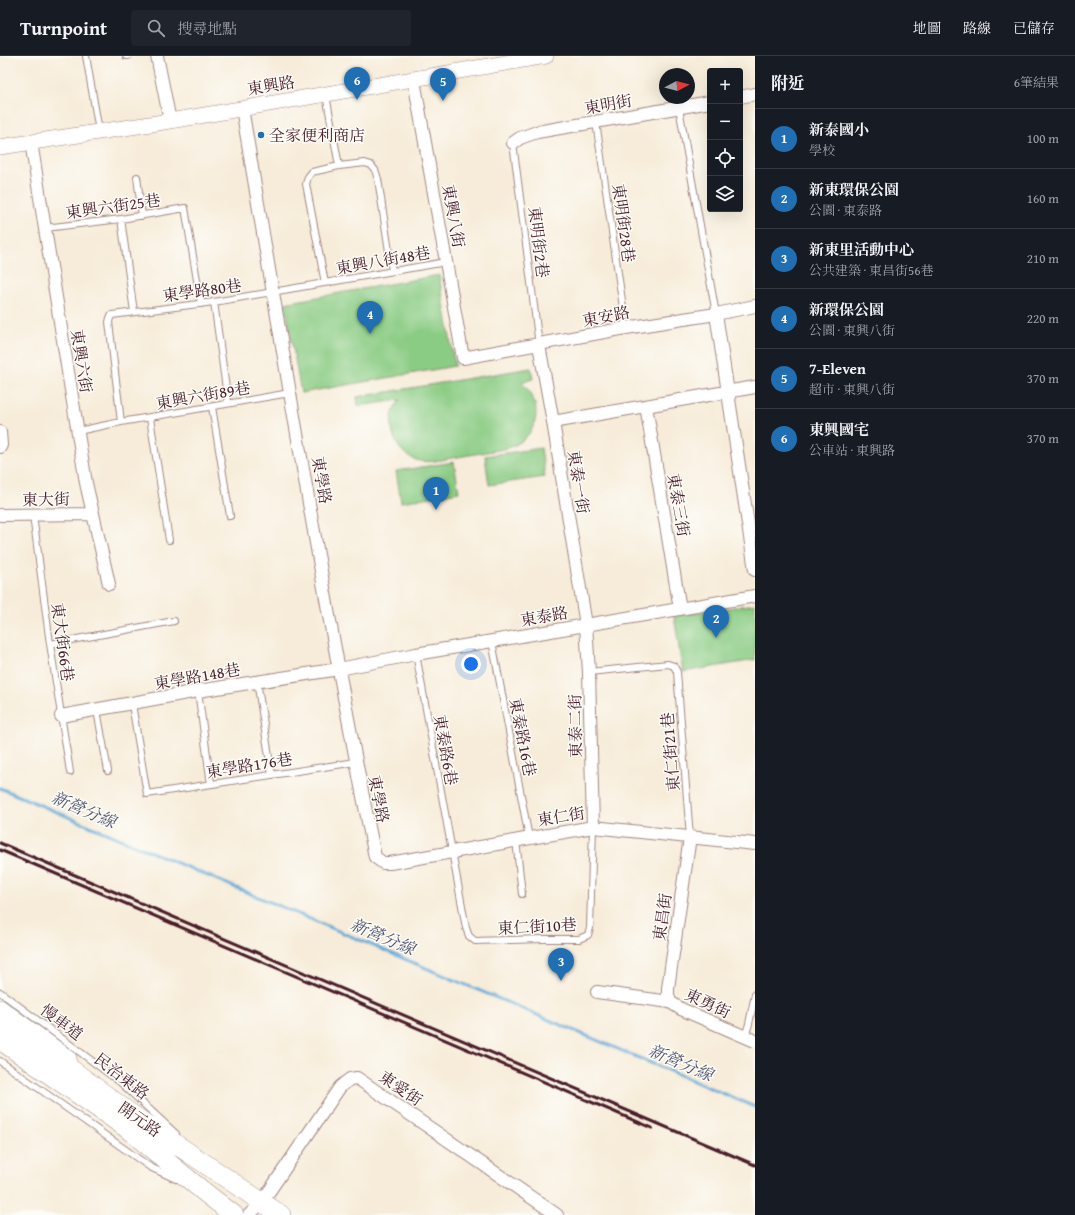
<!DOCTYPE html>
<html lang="zh-TW">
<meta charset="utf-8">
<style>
:root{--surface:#171b24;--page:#20242c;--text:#f1f3f6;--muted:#9ea1a6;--line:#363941;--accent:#1f6fb2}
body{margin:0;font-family:"Gentium Book Plus","Noto Serif TC",serif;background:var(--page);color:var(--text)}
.controls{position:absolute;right:12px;top:12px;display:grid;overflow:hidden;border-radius:4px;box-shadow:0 4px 16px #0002}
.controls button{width:36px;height:36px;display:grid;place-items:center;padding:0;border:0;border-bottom:1px solid var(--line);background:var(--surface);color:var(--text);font:20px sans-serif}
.compass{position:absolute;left:659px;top:12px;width:36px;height:36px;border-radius:50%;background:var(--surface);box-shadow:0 4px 16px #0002;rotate:83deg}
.you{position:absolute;left:471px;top:608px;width:14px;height:14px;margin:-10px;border:3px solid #fff;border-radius:50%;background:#1a73e8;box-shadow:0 0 0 6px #1a73e833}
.badge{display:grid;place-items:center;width:26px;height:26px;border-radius:50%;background:var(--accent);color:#fff;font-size:13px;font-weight:700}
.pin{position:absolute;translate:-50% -33px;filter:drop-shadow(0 1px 2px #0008)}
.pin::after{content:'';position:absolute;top:21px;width:14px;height:12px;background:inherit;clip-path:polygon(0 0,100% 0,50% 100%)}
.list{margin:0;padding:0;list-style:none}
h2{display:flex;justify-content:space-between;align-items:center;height:52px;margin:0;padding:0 16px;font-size:17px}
h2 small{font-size:13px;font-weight:400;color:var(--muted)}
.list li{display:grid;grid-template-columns:26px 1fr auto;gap:12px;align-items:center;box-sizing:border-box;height:60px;padding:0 16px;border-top:1px solid var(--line)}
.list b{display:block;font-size:15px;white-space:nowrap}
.list p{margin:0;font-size:13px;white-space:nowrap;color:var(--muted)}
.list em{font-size:13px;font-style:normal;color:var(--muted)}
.icon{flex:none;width:22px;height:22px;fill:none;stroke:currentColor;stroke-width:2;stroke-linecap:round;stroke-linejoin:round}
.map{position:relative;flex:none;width:755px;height:1159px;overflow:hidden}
header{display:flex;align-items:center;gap:24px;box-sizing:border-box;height:56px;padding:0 20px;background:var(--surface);border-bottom:1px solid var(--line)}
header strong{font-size:19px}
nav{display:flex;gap:22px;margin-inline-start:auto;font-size:14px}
.search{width:280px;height:36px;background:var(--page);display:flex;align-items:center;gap:10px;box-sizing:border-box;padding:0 14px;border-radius:4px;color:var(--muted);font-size:15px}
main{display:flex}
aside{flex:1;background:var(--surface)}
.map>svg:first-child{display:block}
.green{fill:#8bcc84;stroke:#6a7658}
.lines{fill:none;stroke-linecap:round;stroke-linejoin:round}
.stream{stroke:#5fa9d7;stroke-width:3}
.service-casing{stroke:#a08682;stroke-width:8}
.minor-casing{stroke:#a08682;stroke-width:14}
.tertiary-casing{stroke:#a08682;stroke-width:16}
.primary-casing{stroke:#a08682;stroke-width:20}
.service{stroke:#fff;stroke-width:6}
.minor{stroke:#fff;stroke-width:12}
.tertiary{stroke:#fff;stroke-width:15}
.primary{stroke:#fff;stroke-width:19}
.rail{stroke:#4a1f2b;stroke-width:3}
.poi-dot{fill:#1f6fb2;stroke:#fdfcf7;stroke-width:1.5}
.labels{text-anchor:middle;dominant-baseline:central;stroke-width:3;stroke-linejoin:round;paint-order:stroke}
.street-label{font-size:16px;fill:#4a1f2b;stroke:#fdfcf7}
.poi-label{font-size:16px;fill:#4a1f2b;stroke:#fdfcf7;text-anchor:start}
.water-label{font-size:17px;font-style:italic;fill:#525670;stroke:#fdfcf7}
</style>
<header>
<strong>Turnpoint</strong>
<div class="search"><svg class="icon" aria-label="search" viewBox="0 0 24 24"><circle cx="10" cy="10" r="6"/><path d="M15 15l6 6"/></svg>搜尋地點</div>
<nav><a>地圖</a><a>路線</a><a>已儲存</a></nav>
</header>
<main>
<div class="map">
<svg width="755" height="1159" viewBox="0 0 755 1159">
<rect width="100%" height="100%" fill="#fdfcf7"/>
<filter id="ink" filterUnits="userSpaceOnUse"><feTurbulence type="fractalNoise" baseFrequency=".025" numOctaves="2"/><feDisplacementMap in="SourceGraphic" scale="8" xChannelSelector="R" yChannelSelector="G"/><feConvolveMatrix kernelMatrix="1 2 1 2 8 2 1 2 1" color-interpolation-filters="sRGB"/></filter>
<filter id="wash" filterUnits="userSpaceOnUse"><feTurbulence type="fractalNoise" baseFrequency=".012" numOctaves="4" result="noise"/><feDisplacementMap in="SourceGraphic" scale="16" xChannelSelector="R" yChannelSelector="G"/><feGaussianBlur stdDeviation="0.9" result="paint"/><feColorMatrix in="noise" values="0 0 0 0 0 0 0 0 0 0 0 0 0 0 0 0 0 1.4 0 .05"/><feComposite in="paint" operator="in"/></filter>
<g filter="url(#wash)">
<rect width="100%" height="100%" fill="#f7ecd9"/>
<path class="green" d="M 439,219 L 455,310 L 301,337 L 285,247 Z
M 531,312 L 533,323 L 521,326 C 547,349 538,385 504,393 L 435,405 C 428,406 422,406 416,404 C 395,396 386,371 395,351 C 396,349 399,346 400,344 L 358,350 L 357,341 Z
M 541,392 L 545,421 L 489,429 L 485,400 Z
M 454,406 L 459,436 L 401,446 L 396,415 Z
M 755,548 L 755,604 L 683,616 L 674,560 Z"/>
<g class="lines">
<path class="stream" d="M 0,732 L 755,1051"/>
</g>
</g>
<g filter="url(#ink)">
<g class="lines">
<defs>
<path id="service" d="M 86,0 L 99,75
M 126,0 L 128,0
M 326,39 L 339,110
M 679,52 L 716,258
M 596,66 L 626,272
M 513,87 L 539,289
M 137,121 L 142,160
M 121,163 L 134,256
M 45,172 L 121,163 L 185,152 L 201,248
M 325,227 L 306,128 L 308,121 L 312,116 L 339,110 L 365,107 L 371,109 L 375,114 L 378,123 L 392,215
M 214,246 L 228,347
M 212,351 L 230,460
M 150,362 L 169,484
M 121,366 L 109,266 L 110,262 L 112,259 L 214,246 L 446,206
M 78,375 L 121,366 L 290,337
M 33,459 L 50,588 L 70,716
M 492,585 L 529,782
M 50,588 L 174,565
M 416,598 L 466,872 L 469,880 L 475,885 L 543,883 L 579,883 L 588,879 L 590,872 L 593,771
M 589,616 L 668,608 L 674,610 L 677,616 L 690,781
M 257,625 L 272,719
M 198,635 L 211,728
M 132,648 L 147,738 L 356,706
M 97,654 L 108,715
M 516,784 L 522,838
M 0,936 L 120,1026 L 176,1078
M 745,981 L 749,968 L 755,938
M 0,1005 L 150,1111 L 176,1123"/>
<path id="minor" d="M 157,0 L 170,65
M 414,24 L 463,302 L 626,272 L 716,258 L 755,250
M 740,41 L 755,38
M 242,52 C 284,302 325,553 375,801 L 383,807 L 390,807 L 593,771 L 755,788
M 31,86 L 86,427 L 109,528
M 513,87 L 520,82 L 537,76 L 710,46
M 716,258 L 755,514
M 539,289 L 553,366 L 586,569 L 589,616 L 593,771
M 646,350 L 680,553
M 553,366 L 755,331
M 0,376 L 1,389 L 0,391
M 0,459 L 93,458
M 61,660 L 198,635 L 339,613 L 416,598 L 755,540
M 597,936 L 670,946 L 681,953 L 755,985
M 670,946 L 668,939 L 668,932 L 690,781
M 249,1159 L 262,1146 L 340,1031 L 350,1023 L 357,1022 L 557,1159"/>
<path id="tertiary" d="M 0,91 L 170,65 L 546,0
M 0,951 L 69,1002"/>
<path id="primary" d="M 0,966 L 64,1008 L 134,1060 L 281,1159
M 0,984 L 125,1071 L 203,1135 L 234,1159"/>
</defs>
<use href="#service" class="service-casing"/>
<use href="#minor" class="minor-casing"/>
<use href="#tertiary" class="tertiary-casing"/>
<use href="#primary" class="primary-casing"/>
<use href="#service" class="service"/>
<use href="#minor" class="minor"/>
<use href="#tertiary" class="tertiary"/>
<use href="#primary" class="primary"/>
<path class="rail" d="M 0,787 L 755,1109
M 0,794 L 652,1072"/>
</g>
</g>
<circle class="poi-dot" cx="261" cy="79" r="4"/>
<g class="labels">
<g class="street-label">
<text transform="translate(271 29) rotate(-9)">東興路</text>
<text transform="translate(608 48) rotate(-10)">東明街</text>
<text transform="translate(113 150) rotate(-8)">東興六街25巷</text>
<text transform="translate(454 160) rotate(80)">東興八街</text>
<text transform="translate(624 167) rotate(82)">東明街28巷</text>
<text transform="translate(539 186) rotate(83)">東明街2巷</text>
<text transform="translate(383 204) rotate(-10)">東興八街48巷</text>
<text transform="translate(202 234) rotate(-8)">東學路80巷</text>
<text transform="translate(606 260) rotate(-11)">東安路</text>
<text transform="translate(82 305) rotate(81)">東興六街</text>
<text transform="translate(203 339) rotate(-10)">東興六街89巷</text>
<text transform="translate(322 424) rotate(80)">東學路</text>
<text transform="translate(579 426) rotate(81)">東泰一街</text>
<text transform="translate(46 443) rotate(-1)">東大街</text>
<text transform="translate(679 449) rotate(80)">東泰三街</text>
<text transform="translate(544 560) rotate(-10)">東泰路</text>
<text transform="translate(63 586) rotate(82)">東大街66巷</text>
<text transform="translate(197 620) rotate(-10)">東學路148巷</text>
<text transform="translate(575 670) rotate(-91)">東泰二街</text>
<text transform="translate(523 681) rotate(79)">東泰路16巷</text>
<text transform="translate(446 694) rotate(80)">東泰路6巷</text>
<text transform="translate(670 696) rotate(-95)">東仁街21巷</text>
<text transform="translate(249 709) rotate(-9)">東學路176巷</text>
<text transform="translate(379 743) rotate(79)">東學路</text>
<text transform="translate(561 760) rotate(-9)">東仁街</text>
<text transform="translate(662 861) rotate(-82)">東昌街</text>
<text transform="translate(537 870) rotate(-3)">東仁街10巷</text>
<text transform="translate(708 947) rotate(25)">東勇街</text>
<text transform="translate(62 966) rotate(37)">慢車道</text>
<text transform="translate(122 1020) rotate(38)">民治東路</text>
<text transform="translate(401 1032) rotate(34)">東愛街</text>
<text transform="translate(140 1063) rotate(35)">開元路</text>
</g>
<g class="poi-label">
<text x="269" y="79">全家便利商店</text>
</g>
<g class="water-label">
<text transform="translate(84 753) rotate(23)">新營分線</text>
<text transform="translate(383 880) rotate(23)">新營分線</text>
<text transform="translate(681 1006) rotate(23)">新營分線</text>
</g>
</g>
</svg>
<div class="controls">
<button>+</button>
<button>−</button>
<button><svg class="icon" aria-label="locate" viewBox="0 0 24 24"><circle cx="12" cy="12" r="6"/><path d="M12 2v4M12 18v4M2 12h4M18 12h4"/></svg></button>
<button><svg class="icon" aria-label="layers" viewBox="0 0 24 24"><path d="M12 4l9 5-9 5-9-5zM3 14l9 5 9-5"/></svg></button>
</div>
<svg class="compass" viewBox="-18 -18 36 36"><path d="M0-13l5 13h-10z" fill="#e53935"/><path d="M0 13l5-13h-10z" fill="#9ea1a6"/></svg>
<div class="you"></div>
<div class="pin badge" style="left:436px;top:454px">1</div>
<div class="pin badge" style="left:716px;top:582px">2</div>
<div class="pin badge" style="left:561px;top:925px">3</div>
<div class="pin badge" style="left:370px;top:278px">4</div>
<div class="pin badge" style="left:443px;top:45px">5</div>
<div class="pin badge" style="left:357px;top:44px">6</div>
</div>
<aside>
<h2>附近<small>6筆結果</small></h2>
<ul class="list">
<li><span class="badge">1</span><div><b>新泰國小</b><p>學校</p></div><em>100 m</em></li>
<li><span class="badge">2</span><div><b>新東環保公園</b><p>公園 · 東泰路</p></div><em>160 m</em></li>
<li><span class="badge">3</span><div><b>新東里活動中心</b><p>公共建築 · 東昌街56巷</p></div><em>210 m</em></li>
<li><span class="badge">4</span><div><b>新環保公園</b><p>公園 · 東興八街</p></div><em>220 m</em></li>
<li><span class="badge">5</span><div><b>7-Eleven</b><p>超市 · 東興八街</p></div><em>370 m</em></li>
<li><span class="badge">6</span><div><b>東興國宅</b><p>公車站 · 東興路</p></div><em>370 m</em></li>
</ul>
</aside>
</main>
